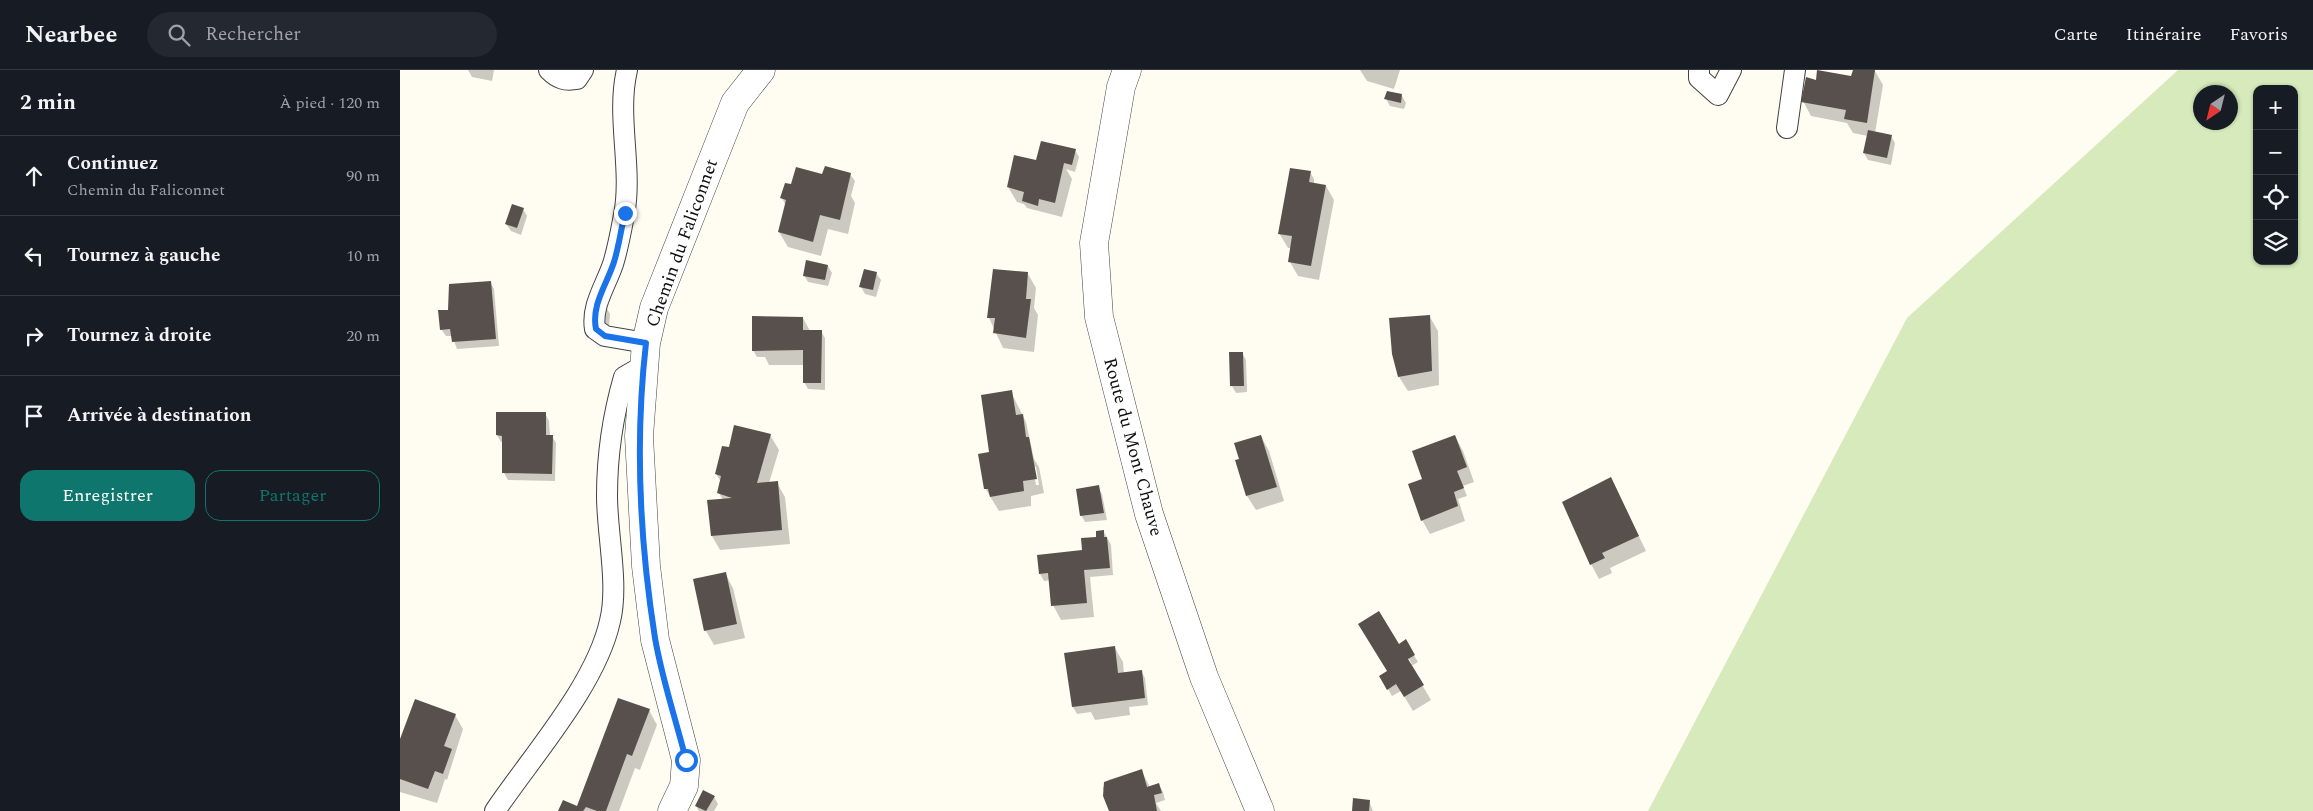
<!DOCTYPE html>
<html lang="fr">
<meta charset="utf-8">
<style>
:root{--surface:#171b24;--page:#242831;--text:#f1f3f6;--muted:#9ea1a6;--line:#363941;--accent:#0f766e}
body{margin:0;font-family:Spectral,serif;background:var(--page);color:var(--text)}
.controls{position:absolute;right:15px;top:15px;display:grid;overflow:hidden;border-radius:10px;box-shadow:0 1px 4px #0004}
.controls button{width:45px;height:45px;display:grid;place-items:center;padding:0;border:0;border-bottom:1px solid var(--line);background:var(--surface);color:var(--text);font:25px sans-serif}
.compass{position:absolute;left:1793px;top:15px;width:45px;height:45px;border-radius:50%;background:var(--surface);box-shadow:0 1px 4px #0004;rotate:215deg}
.stop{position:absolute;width:15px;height:15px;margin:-11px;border:4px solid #1a73e8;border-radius:50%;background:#fff}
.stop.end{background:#1a73e8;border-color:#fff;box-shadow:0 1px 5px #0008}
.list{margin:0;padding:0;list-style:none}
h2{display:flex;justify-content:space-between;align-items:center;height:65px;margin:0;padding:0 20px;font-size:21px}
h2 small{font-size:16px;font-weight:400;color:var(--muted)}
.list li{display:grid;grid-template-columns:32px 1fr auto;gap:15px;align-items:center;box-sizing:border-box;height:80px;padding:0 20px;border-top:1px solid var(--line)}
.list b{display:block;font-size:19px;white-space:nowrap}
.list p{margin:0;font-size:16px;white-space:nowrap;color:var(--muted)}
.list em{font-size:16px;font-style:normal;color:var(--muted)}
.actions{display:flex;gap:10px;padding:15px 20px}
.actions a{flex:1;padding:11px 0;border:1px solid var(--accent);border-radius:15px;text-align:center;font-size:18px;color:var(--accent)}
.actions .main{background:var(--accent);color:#fff}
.icon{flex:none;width:28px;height:28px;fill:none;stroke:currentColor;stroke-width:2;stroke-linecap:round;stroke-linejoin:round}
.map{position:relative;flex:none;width:1913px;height:741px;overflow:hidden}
header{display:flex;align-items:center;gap:30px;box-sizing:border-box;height:70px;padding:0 25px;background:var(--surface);border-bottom:1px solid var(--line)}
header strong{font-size:24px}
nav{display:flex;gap:28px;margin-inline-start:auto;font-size:18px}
.search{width:350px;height:45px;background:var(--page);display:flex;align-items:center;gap:12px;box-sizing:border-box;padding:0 18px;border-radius:28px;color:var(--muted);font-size:19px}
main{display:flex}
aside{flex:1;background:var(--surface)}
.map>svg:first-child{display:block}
.green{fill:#d6eabb;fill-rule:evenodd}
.shadow{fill:#0003;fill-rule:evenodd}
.building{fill:#58504c}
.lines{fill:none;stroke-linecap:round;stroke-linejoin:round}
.service-casing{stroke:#424242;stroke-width:22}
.minor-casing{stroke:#424242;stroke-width:29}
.tertiary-casing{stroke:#424242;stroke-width:29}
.service{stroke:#fff;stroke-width:20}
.minor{stroke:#fff;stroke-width:28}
.tertiary{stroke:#fff;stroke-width:28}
.route{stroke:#1a73e8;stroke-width:6}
.labels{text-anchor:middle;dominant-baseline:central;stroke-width:5;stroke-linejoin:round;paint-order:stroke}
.street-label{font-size:18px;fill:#0f0f0f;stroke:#fff}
</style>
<header>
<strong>Nearbee</strong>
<div class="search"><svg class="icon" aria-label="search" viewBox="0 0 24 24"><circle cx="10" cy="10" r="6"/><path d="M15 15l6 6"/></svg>Rechercher</div>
<nav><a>Carte</a><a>Itinéraire</a><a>Favoris</a></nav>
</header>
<main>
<aside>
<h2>2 min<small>À pied · 120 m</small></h2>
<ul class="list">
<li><svg class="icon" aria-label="ahead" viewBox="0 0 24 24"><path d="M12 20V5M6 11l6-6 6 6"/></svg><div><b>Continuez</b><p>Chemin du Faliconnet</p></div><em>90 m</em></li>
<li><svg class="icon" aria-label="left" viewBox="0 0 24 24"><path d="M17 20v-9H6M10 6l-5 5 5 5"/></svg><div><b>Tournez à gauche</b></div><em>10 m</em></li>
<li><svg class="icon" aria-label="right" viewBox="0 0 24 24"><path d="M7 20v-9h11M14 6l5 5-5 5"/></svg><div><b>Tournez à droite</b></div><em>20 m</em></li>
<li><svg class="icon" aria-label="arrive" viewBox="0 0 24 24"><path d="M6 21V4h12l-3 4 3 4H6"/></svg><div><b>Arrivée à destination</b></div></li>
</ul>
<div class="actions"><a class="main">Enregistrer</a><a>Partager</a></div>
</aside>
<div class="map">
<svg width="1913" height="741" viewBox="0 0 1913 741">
<rect width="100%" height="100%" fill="#fffcf2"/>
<path class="green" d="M 1778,0 L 1913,0 L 1913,741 L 1248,741 L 1507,248 ZM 1857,19 L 1894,19 L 1894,191 L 1857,191 ZM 1800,22 L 1830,22 L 1830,52 L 1800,52 Z"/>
<path class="shadow" d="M 68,0 L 94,0 L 92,11 L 72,7 Z
M 960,0 L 1000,0 L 994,19 L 967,11 Z
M 1454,0 L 1475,1 L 1483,15 L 1475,63 L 1491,66 L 1495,73 L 1491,95 L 1468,90 L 1464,83 L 1468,66 L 1453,63 L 1447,53 L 1411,46 L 1403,31 L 1417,11 L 1452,8 Z
M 1002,26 L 1006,33 L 1004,39 L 990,36 L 986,29 Z
M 675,80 L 679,87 L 675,102 L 666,99 L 672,109 L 662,147 L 627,138 L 624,134 L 617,132 L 608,117 L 637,92 Z
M 910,102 L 914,109 L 914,114 L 926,116 L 934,130 L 919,210 L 898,206 L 890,192 L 892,178 L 888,178 L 879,163 Z
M 450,104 L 455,111 L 451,126 L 455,133 L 448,164 L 428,159 L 421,186 L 388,177 L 379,162 L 386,136 L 382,128 L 394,117 L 421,105 Z
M 123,139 L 127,146 L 121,165 L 111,161 L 106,154 Z
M 428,196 L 432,203 L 428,216 L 408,212 L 404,205 Z
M 476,203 L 481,210 L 476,227 L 465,224 L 461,217 Z
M 628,204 L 636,218 L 634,238 L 638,245 L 634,282 L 603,278 L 589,248 Z
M 90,212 L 94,219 L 99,276 L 57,279 L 52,266 L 46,266 L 41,259 L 49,241 Z
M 206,237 L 210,244 L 209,258 L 197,256 Z
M 1030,247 L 1038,261 L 1039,315 L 1008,321 L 999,307 L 993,284 Z
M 403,248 L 410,261 L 421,261 L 425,268 L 425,320 L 408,319 L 404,312 L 404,295 L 369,295 L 365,287 L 357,287 L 353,280 Z
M 842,283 L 846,290 L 847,322 L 836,323 L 832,316 Z
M 611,322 L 626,352 L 634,389 L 639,397 L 644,423 L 631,426 L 631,436 L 599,441 L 585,418 L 591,383 ZM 633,397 L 636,397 L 639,415 L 636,415 Z
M 145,343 L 149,351 L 150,366 L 152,366 L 156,373 L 155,411 L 108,410 L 104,403 L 104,372 L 101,372 L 97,365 Z
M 370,365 L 379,380 L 369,413 L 377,413 L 385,427 L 390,474 L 320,480 L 312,466 L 323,430 L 319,423 L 321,412 L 316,404 L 330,379 Z
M 861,366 L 869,381 L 884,431 L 856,440 L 847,426 L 836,391 L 840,389 Z
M 1055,366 L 1063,381 L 1074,412 L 1063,416 L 1067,426 L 1058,429 L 1065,451 L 1030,464 L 1022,450 L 1024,410 Z
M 1211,409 L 1246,481 L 1210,498 L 1212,503 L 1199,509 L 1191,494 Z
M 698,417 L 702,424 L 707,450 L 685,452 L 681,445 Z
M 704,462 L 711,475 L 713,505 L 690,507 L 694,547 L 661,550 L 653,535 L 650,510 L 644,511 L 640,504 L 681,482 Z
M 325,503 L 333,518 L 345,568 L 314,575 L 306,561 Z
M 1005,571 L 1018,592 L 1011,596 L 1031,630 L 1013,641 L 1001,621 L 992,626 L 981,606 L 988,601 L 1012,594 L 1001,574 Z
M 715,578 L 723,592 L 724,604 L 741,601 L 745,608 L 748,635 L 729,637 L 730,645 L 695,650 L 691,642 L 677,644 L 673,637 Z
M 249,640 L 257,655 L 240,700 L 235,698 L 219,741 L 159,741 L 178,737 Z
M 55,645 L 63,659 L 47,710 L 45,709 L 37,733 L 0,722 L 0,673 Z
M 741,700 L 750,717 L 759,715 L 763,722 L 765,730 L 756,733 L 761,741 L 710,741 L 703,718 L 708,710 Z
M 314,727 L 318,734 L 314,741 L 299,741 L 296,736 Z
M 969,731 L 973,741 L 953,741 Z"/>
<path class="building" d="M 1417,0 L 1451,6 L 1453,0 L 1475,0 L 1467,53 L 1444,49 L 1446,40 L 1401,32 L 1406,7 L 1416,10 Z
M 987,21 L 1002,24 L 1001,33 L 984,29 Z
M 1468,60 L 1492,65 L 1487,88 L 1463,83 Z
M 641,71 L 676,79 L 672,95 L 664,93 L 655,133 L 639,129 L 638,136 L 622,131 L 624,122 L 607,117 L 614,85 L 636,90 Z
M 425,96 L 451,103 L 440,150 L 420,145 L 413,172 L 378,162 L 386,130 L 380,128 L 385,113 L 391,114 L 396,97 L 422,104 Z
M 890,98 L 911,101 L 909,112 L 926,115 L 911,196 L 888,192 L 892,166 L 878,164 Z
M 112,134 L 124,138 L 117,158 L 105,154 Z
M 406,190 L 428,195 L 425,210 L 403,206 Z
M 464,199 L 477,202 L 473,220 L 459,217 Z
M 593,199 L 628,202 L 626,229 L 631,229 L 626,268 L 593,263 L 595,248 L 587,248 Z
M 91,211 L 96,269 L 52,272 L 50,259 L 40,260 L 38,240 L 48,240 L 49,214 Z
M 1030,245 L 1032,301 L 998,307 L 992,284 L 989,248 Z
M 352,246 L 403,247 L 403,260 L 422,260 L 421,313 L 403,313 L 403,280 L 352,281 Z
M 829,282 L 843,282 L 844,316 L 830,316 Z
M 612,320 L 616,345 L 623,344 L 626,367 L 629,367 L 637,409 L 623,411 L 624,421 L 590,427 L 588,419 L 584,419 L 578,384 L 589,382 L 581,325 Z
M 96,342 L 146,342 L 146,365 L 153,365 L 152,404 L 102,403 L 102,366 L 96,365 Z
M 334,355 L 371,364 L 357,413 L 378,411 L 382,460 L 311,466 L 307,430 L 332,428 L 317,423 L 321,406 L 315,404 L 322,376 L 329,377 Z
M 861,365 L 877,417 L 846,426 L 835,390 L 839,389 L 834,373 Z
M 1055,365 L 1067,397 L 1057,401 L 1064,418 L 1054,422 L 1058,436 L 1021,451 L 1008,414 L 1022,409 L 1012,381 Z
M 1211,407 L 1239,466 L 1202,483 L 1205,488 L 1190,495 L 1162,432 Z
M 699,415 L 704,443 L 680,446 L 676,419 Z
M 704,460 L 704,467 L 707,467 L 710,498 L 684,500 L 687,533 L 651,536 L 648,503 L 639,504 L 637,485 L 682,480 L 681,468 L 696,467 L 696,461 Z
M 326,502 L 337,554 L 304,561 L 293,509 Z
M 979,541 L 999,574 L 1006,569 L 1015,585 L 1008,589 L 1024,615 L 1004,627 L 996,614 L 987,620 L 979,606 L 987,601 L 958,554 Z
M 715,576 L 718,603 L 742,600 L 745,628 L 672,637 L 664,583 Z
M 218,628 L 250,639 L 232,686 L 227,684 L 206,741 L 197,741 L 186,737 L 183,741 L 158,741 L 163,730 L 177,736 Z
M 15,629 L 56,644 L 44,676 L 52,679 L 43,704 L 35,701 L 28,719 L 0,709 L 0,669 Z
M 742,699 L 747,717 L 759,713 L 762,723 L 754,725 L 757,741 L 709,741 L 703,726 L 704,712 Z
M 303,720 L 315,726 L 306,741 L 295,736 Z
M 953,728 L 970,730 L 969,741 L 952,741 Z"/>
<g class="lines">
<defs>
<path id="service" d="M 149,0 C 158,9 165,11 177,9 L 183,0
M 227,0 C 216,47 233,98 224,145 C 221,161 218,178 213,194 C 206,215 191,236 195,259 L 205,266 L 246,273
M 1299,0 L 1299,8 L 1318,25 L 1331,0
M 1387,58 L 1395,0
M 95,741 C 132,686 196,615 210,551 C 219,515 207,464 207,426 C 207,386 213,345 224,307 L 243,296"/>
<path id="minor" d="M 272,741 L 284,716 L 286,690 L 255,570 L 246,496 L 239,366 L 246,273 L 254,238 L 335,33 L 361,0"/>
<path id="tertiary" d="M 727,0 L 721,17 L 694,173 L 699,247 L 749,444 L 804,607 L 860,741"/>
</defs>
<use href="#service" class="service-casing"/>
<use href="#minor" class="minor-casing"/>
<use href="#tertiary" class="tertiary-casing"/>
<use href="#service" class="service"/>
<use href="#minor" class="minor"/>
<use href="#tertiary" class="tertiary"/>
</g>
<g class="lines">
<path class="route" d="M 225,143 C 221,159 219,176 214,192 C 207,214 191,235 196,259 L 205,266 L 246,273 C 235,369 240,473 255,568 C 262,609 276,650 286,690"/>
</g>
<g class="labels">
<g class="street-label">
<text transform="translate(282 173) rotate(-70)">Chemin du Faliconnet</text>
<text transform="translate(733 377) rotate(75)">Route du Mont Chauve</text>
</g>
</g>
</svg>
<div class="controls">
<button>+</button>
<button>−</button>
<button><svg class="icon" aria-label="locate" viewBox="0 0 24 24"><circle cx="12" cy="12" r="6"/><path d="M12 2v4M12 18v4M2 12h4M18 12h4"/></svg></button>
<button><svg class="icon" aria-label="layers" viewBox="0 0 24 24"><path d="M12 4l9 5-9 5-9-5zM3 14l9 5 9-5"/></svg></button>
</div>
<svg class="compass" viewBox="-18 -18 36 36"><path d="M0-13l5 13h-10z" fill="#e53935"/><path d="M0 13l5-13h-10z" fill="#9ea1a6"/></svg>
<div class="stop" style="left:286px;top:690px"></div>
<div class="stop end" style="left:225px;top:143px"></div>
</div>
</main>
